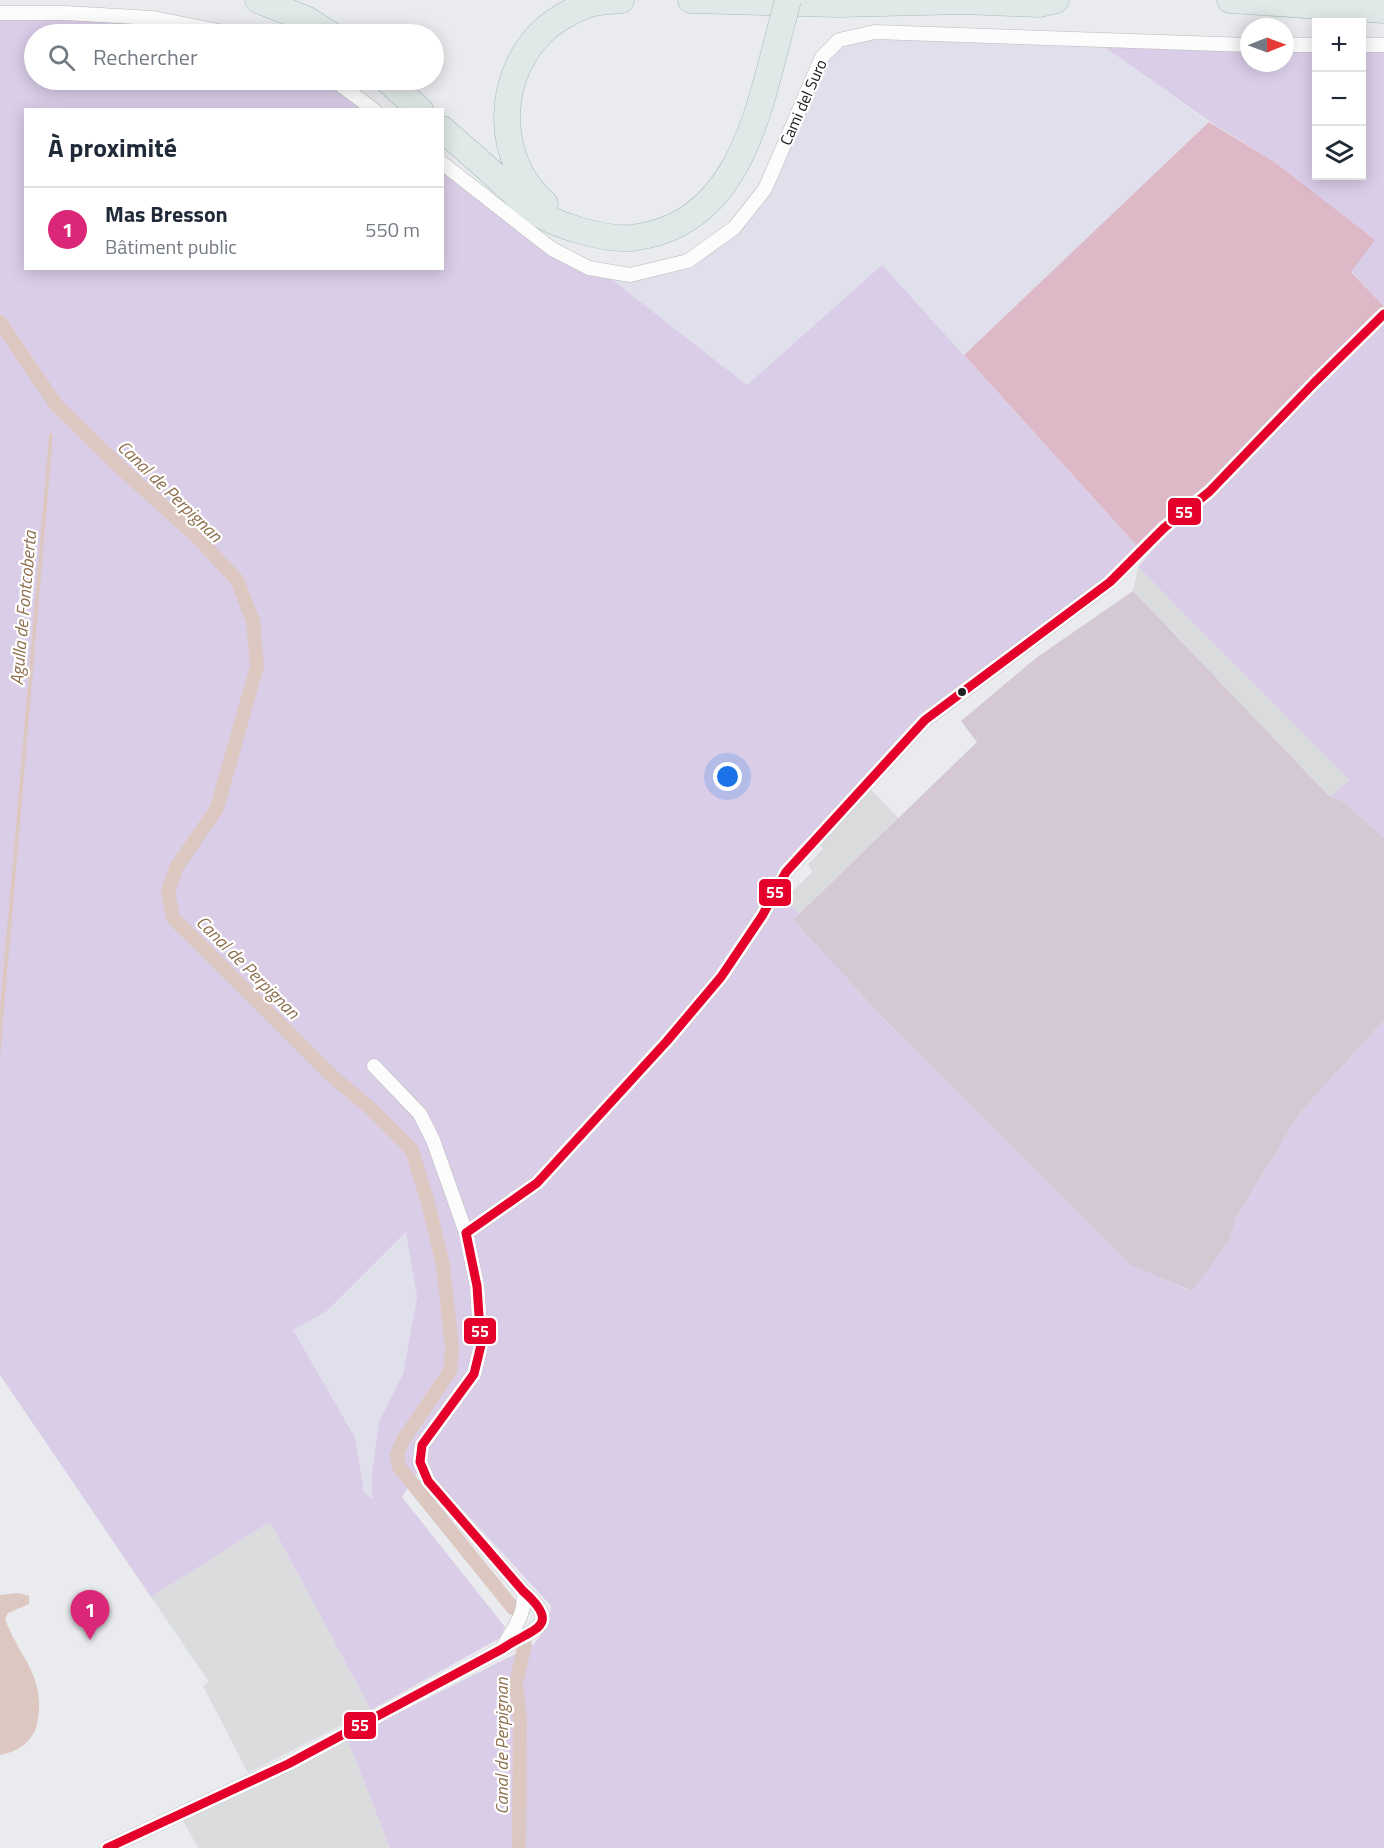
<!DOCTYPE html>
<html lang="fr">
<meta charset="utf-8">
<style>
:root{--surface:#fff;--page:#f6f6f7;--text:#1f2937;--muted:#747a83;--line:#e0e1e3;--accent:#db2777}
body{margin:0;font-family:"Titillium Web",sans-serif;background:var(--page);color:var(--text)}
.controls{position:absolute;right:18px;top:18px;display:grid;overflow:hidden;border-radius:0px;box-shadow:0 3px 15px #0003}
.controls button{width:54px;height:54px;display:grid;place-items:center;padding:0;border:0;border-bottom:2px solid var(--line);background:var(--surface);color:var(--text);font:30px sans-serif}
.compass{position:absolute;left:1240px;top:18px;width:54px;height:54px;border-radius:50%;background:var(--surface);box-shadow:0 3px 15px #0003;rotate:89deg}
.you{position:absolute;left:728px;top:777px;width:21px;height:21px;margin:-15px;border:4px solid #fff;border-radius:50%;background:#1a73e8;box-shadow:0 0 0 9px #1a73e833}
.badge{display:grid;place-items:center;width:39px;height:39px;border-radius:50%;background:var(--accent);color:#fff;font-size:20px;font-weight:700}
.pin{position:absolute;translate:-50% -50px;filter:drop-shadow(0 2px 3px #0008)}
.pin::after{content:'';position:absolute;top:32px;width:21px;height:18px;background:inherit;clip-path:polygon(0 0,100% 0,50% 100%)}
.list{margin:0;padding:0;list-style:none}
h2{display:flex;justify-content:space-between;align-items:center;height:78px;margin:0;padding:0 24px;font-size:26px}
h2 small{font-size:20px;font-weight:400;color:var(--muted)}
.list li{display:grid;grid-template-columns:39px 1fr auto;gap:18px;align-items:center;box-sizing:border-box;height:84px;padding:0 24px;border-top:2px solid var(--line)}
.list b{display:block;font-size:22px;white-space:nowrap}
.list p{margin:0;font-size:20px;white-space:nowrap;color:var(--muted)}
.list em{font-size:20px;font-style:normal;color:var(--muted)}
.icon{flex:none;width:33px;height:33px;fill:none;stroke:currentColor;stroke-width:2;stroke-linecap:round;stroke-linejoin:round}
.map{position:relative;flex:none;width:1384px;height:1848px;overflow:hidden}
.search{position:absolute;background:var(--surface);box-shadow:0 3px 15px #0003;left:24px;top:24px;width:420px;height:66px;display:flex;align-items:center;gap:15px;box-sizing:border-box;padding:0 21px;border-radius:33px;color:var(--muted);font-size:22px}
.panel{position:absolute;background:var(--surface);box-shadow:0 3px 15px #0003;left:24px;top:108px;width:420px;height:162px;border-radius:0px}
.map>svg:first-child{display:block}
.residential{fill:#dadcdd}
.religious{fill:#dadbdc}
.farmland{fill:#e0dfec}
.grass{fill:#dacde8;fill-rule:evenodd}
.cemetery{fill:#d5c8d5}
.pitch{fill:#ddb9c8}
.water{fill:#dcc7c1}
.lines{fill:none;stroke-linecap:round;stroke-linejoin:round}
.stream{stroke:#dcc7c1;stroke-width:4}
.canal{stroke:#dcc7c1;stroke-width:14}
.minor-casing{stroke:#babbbc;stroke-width:15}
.motorway-casing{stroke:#a3beb7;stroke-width:27}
.minor{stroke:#fcfcfc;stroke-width:14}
.motorway{stroke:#e0e8e8;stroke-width:26}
.motorway-bridge-casing{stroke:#a3beb7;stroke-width:27;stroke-linecap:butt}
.motorway-bridge{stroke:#e0e8e8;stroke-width:26}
.bus-1-casing{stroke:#fff;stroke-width:14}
.bus-1{stroke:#e4002b;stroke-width:9}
.bus-dot{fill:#202020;stroke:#fff;stroke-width:2}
.labels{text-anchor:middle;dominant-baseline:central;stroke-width:4.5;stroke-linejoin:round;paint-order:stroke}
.street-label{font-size:16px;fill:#202020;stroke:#fff}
.water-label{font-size:18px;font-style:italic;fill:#8e6f4d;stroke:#fff}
.line-badge{stroke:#fff;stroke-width:2}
.badge-label{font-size:16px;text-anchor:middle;font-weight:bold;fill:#fff}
</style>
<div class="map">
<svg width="1384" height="1848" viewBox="0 0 1384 1848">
<rect width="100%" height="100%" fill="#e9ebee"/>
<path class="residential" d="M 270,1522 L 371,1710 L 248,1773 L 203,1686 L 209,1682 L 151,1597 Z
M 347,1739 L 390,1848 L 198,1848 L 182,1819 Z"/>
<path class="religious" d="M 1138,567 L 1349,780 L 1336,792 L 1330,797 L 1133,591 Z
M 866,784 L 899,819 L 799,914 L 786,898 L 812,872 L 808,864 L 823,849 L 816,839 Z"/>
<path class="farmland" d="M 876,38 L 1103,46 L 1209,122 L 964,355 L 882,265 L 747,385 L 611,279 L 690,267 L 739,232 L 826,60 L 841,45 Z
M 406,1232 L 417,1297 L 403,1374 L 379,1422 L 372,1473 L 373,1500 L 364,1493 L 355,1436 L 293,1330 L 327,1311 Z"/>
<path class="grass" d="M 0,19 L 65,19 L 152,24 L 204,34 L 34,34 L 34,80 L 324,80 L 365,109 L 26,110 L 26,268 L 442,268 L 443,171 L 549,254 L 611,279 L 747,385 L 882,265 L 1137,546 L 1106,578 L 1027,637 L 835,809 L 781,869 L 757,913 L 716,973 L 662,1037 L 533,1179 L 459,1231 L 472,1287 L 475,1345 L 468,1371 L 416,1443 L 417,1472 L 402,1497 L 505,1627 L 500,1638 L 371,1710 L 270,1522 L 151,1597 L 0,1375 ZM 406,1232 L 417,1297 L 403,1374 L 379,1422 L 372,1473 L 372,1499 L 364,1492 L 355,1437 L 293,1330 L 327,1311 Z
M 1103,46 L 1249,50 L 1249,63 L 1285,63 L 1285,51 L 1316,51 L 1316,176 L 1362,176 L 1362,51 L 1384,51 L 1384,306 L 1351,271 L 1374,240 L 1276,163 L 1209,121 Z
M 1384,323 L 1384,838 L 1343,801 L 1330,797 L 1349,780 L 1138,567 L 1168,533 Z
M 781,893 L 799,914 L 793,920 L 884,1019 L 1131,1264 L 1191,1291 L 1229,1241 L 1237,1216 L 1300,1113 L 1384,1020 L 1384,1848 L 390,1848 L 347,1739 L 533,1645 L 548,1626 L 551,1606 L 433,1477 L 424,1460 L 427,1447 L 479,1376 L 472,1236 L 541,1188 Z"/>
<path class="cemetery" d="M 1133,591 L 1330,797 L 1343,801 L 1384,838 L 1384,1020 L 1300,1113 L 1237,1216 L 1229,1241 L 1192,1291 L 1131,1265 L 884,1019 L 793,920 L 977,742 L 961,721 L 1036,658 Z"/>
<path class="pitch" d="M 1209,122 L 1276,163 L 1375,240 L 1351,272 L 1384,306 L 1310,379 L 1205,487 L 1137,546 L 964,355 Z"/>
<path class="water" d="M 6,937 L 10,938 L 0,1058 L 0,1008 Z
M 18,1593 L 29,1596 L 29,1604 L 8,1613 L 5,1619 C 20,1659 47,1677 37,1724 C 33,1742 17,1752 0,1755 L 0,1595 Z"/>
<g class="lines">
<path class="stream" d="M 8,942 L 51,435"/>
<path class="canal" d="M 0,322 L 57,406 L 123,470 L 195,535 L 237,580 L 253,621 L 257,666 L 217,808 L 176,868 L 168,892 L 173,918 L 332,1076 L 370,1108 L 412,1150 L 428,1203 L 443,1265 L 452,1347 L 450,1371 L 403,1440 L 397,1455 L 399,1467 L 513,1608
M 519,1848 L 520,1720 L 516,1683 L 525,1644"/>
<defs>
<path id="minor" d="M 0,13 L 65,13 L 153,18 L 234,34
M 1285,45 L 1316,45
M 1362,45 L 1384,45
M 334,80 L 374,110
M 442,163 L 552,249 L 589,268 L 630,275 L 688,261 L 734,228 L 765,189 L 822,57 L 839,40 L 875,32 L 1249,45
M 374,1066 L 420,1114 L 433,1140 L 466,1233
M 503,1647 C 513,1629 527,1613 523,1591
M 107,1848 L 288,1764 L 502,1649 C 530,1629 565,1628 523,1591 L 428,1481 L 420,1462 L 422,1445 L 474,1374 L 481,1345 L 477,1286 L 466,1233 L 537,1183 L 667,1041 L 721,977 L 762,916 L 786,872 L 925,720 L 1110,582 L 1164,528 L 1209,492 L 1314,383 L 1384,314"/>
<path id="motorway" d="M 258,0 L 306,19 L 330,34
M 691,0 L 839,4 L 963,1 L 1039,4 L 1056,0
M 1230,0 L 1384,10
M 387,80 L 420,110
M 442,129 C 463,147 484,165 504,184 C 514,193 524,203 535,211 C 556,226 605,240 631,238 C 742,226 759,107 783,19
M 545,204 C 496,161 495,82 539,35 C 551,22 572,10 589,4 C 599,1 611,1 621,0"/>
</defs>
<use href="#minor" class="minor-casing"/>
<use href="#motorway" class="motorway-casing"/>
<use href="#minor" class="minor"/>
<use href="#motorway" class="motorway"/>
<defs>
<path id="motorway-bridge" d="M 783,19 L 788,0"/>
</defs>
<use href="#motorway-bridge" class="motorway-bridge-casing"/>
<use href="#motorway-bridge" class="motorway-bridge"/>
<defs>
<path id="bus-1" d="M 107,1848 L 288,1764 L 502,1649 C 530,1629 565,1628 523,1591 L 428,1481 L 420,1462 L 422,1445 L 474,1374 L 481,1345 L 477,1286 L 466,1233 L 537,1183 L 667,1041 L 721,977 L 762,916 L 786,872 L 925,720 L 1110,582 L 1164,528 L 1209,492 L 1314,383 L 1384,314"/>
</defs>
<use href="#bus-1" class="bus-1-casing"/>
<use href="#bus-1" class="bus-1"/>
</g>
<circle class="bus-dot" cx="962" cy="692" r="5"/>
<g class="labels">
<g class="street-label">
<text transform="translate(803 102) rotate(-66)">Cami del Suro</text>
</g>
<g class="water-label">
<text transform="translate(170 491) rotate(44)">Canal de Perpignan</text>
<text transform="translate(23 608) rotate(-85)">Agulla de Fontcoberta</text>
<text transform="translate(248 967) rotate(45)">Canal de Perpignan</text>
<text transform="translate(501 1746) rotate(-90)">Canal de Perpignan</text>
</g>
</g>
<g class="line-badge">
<rect x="1167" y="497" width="35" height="29" rx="6" fill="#e4002b"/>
<rect x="758" y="878" width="34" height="29" rx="6" fill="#e4002b"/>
<rect x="463" y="1317" width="34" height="28" rx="6" fill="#e4002b"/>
<rect x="343" y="1711" width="34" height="29" rx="6" fill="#e4002b"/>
</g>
<g class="badge-label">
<text x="1184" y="518">55</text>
<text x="775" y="898">55</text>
<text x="480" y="1337">55</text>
<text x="360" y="1731">55</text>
</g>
</svg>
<div class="controls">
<button>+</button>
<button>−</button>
<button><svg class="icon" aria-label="layers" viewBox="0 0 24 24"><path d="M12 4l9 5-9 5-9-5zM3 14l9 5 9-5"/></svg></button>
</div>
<svg class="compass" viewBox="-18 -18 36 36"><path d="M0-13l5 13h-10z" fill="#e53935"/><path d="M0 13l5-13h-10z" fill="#747a83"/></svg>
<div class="you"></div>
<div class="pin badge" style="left:90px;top:1640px">1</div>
<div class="search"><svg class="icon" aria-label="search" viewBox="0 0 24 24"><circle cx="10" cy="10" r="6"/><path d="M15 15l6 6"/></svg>Rechercher</div>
<section class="panel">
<h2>À proximité<small></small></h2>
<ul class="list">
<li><span class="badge">1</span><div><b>Mas Bresson</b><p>Bâtiment public</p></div><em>550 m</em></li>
</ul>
</section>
</div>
